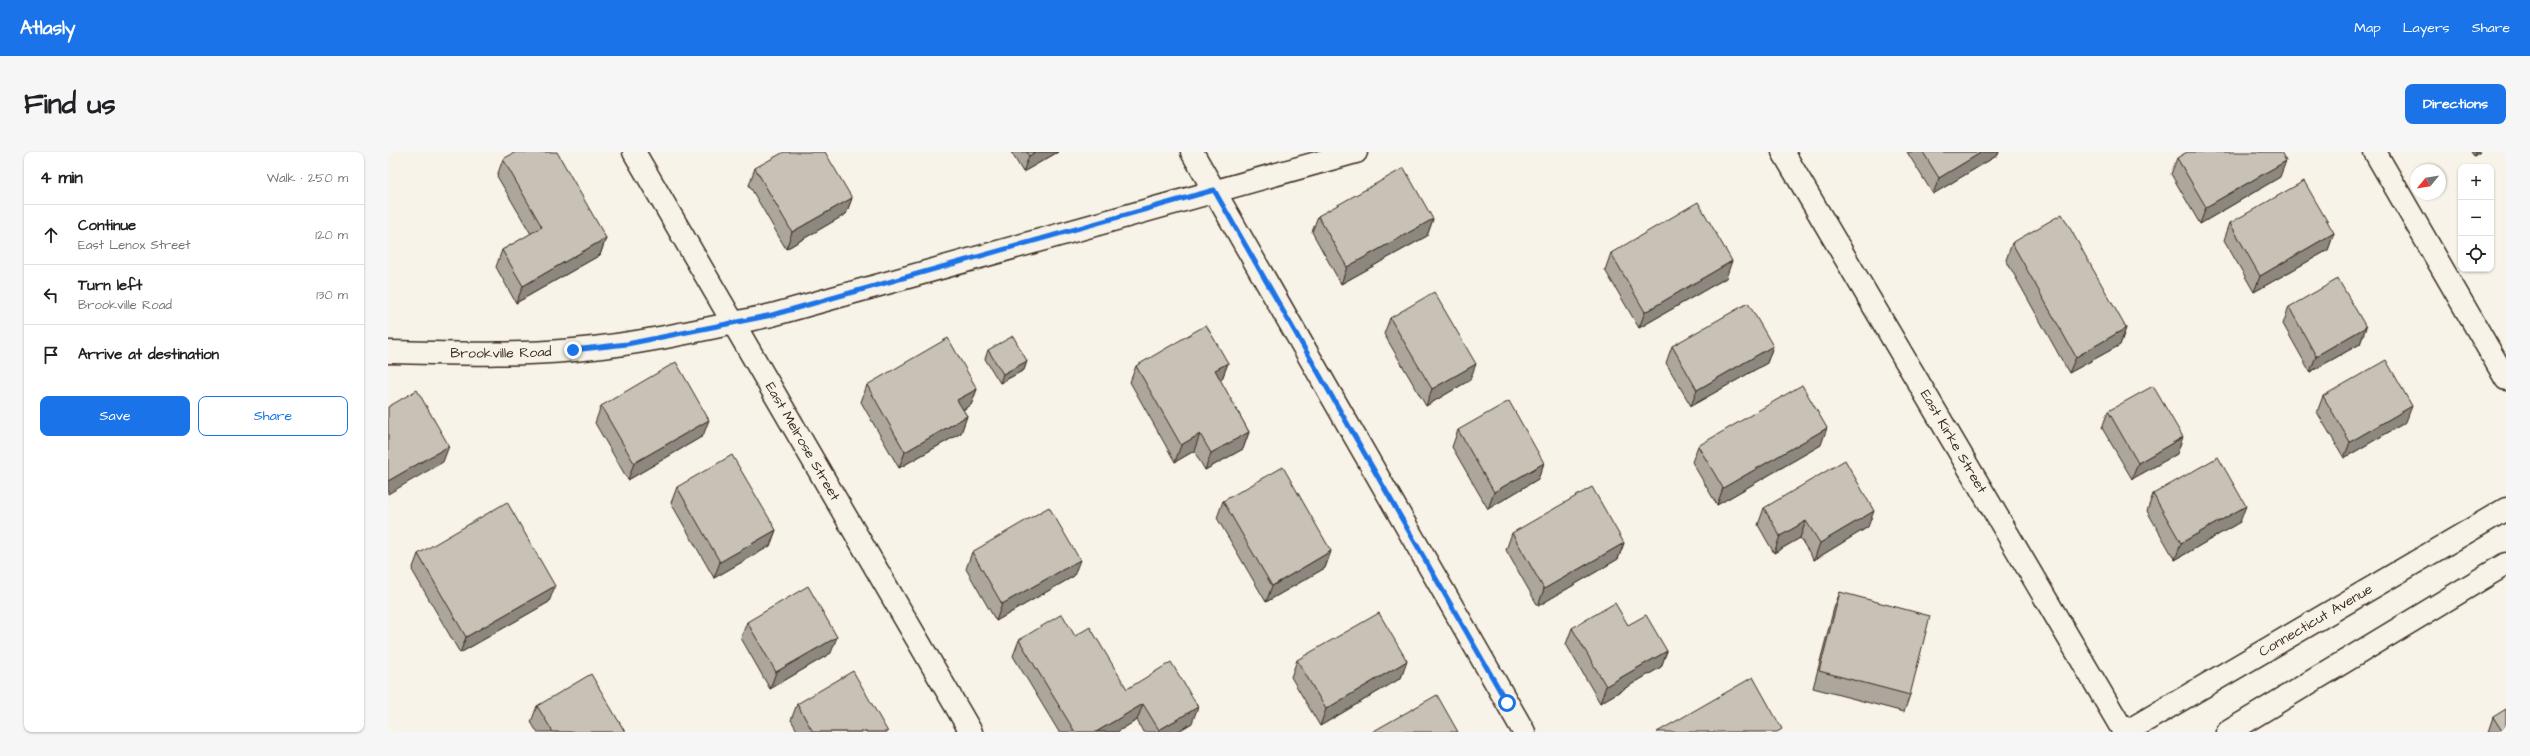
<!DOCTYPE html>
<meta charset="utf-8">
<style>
:root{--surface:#fff;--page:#f6f6f6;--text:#202124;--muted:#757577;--line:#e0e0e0;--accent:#1a73e8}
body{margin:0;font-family:"Architects Daughter",sans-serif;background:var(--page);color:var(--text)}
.controls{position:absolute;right:12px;top:12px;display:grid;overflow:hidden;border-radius:8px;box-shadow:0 1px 3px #0004}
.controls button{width:36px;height:36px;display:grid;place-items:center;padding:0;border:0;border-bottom:1px solid var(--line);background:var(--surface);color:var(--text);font:20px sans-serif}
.compass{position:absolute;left:2022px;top:12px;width:36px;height:36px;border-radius:50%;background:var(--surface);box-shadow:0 1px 3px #0004;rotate:240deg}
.stop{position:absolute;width:12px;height:12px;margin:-9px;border:3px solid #1a73e8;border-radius:50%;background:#fff}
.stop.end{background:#1a73e8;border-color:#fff;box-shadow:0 1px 4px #0008}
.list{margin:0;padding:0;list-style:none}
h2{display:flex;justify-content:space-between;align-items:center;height:52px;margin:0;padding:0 16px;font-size:17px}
h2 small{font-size:13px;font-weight:400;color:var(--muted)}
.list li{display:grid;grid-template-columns:26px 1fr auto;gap:12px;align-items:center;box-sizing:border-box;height:60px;padding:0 16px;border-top:1px solid var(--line)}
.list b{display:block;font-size:15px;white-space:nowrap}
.list p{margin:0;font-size:13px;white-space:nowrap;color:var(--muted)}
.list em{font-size:13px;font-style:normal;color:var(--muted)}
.actions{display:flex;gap:8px;padding:12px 16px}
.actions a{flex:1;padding:9px 0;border:1px solid var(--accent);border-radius:8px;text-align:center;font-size:14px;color:var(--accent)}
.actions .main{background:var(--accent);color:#fff}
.icon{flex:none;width:22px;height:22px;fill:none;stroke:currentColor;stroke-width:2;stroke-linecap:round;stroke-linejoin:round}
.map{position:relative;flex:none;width:2118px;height:580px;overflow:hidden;border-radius:8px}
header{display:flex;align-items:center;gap:24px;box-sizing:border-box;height:56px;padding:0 20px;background:var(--accent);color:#fff}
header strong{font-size:19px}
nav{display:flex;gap:22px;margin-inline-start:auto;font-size:14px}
.intro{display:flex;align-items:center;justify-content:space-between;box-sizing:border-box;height:96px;padding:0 24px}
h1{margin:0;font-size:28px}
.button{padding:10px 18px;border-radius:8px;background:var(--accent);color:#fff;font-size:14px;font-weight:700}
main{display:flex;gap:24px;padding:0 24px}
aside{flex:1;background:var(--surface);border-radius:8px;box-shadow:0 1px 3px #0004}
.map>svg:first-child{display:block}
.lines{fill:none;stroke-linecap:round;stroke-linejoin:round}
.street-casing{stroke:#3b2a1e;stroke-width:25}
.secondary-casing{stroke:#3b2a1e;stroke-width:25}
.primary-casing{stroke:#3b2a1e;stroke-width:25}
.street{stroke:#f7f3e8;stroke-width:22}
.secondary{stroke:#f7f3e8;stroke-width:22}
.primary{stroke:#f7f3e8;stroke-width:22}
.wall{fill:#aca69d;stroke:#3b2a1e}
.shaded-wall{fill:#8c877f;stroke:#3b2a1e}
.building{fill:#c8c1b6;stroke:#3b2a1e}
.route{stroke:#1a73e8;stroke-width:5}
.labels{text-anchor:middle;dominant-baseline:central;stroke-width:3;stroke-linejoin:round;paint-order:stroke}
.street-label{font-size:14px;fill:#3b2a1e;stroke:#f7f3e8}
</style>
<header>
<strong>Atlasly</strong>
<nav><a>Map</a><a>Layers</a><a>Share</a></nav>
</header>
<div class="intro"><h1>Find us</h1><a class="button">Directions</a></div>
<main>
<aside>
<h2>4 min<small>Walk · 250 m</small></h2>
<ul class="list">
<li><svg class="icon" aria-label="ahead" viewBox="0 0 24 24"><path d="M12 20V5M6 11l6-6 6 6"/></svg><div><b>Continue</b><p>East Lenox Street</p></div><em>120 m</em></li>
<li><svg class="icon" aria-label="left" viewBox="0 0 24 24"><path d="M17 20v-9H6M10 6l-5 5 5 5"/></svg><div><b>Turn left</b><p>Brookville Road</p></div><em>130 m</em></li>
<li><svg class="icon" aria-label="arrive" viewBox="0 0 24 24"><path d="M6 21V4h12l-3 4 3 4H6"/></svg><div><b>Arrive at destination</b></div></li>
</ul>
<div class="actions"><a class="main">Save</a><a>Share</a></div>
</aside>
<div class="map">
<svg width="2118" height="580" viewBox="0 0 2118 580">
<rect width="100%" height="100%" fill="#f7f3e8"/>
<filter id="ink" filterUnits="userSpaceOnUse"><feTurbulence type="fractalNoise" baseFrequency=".025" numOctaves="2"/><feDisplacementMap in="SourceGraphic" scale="8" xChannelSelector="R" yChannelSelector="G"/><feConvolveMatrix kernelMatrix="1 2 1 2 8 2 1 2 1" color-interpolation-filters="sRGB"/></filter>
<g filter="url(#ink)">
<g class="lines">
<defs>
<g id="street">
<path id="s1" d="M 246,0 L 583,580"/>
<path d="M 804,0 L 1136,580"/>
<path id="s2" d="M 1395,0 L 1736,580"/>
<path d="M 1987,0 L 2118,227"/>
</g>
<g id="secondary">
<path id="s3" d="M 0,200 C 62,201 124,204 186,198 C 253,192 318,177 384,163 L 968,0"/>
</g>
<g id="primary">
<path id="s4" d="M 1738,580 L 2118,357"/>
<path d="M 1840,580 L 2118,412"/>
</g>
</defs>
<use href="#street" class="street-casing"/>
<use href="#secondary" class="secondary-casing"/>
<use href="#primary" class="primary-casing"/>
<use href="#street" class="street"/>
<use href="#secondary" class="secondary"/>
<use href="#primary" class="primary"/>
</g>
<path class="wall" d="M 623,0 L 670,0 L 635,20 Z
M 1519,0 L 1611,0 L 1610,3 L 1545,42 Z
M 2083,0 L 2092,0 L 2086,4 Z
M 1789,6 L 1892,25 L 1812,72 L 1783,22 Z
M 115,7 L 218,86 L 212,103 L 128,151 L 108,115 L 114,98 L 143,82 L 109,24 Z
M 367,16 L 464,46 L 458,62 L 398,97 L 361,33 Z
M 930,64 L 1045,67 L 1039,84 L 953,132 L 924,80 Z
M 1842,71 L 1946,81 L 1940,98 L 1866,140 L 1836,88 Z
M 1624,91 L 1738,176 L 1732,193 L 1681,221 L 1618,108 Z
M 1223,101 L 1338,126 L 1251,176 L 1217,118 Z
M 1901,155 L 1978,175 L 1972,192 L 1922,220 L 1895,172 Z
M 1002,166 L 1082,228 L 1038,254 L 996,182 Z
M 1284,194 L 1385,194 L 1379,211 L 1303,254 L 1278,211 Z
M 600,198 L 639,209 L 636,218 L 612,231 L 597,207 Z
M 840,211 L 834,227 L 832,228 L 861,280 L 855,297 L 817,318 L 806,299 L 787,310 L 742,230 L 748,214 Z
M 479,233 L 589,237 L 583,253 L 575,258 L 579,264 L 573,281 L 511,316 L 473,250 Z
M 1935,244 L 2018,270 L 1956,306 L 1929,260 Z
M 213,254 L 315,284 L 240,328 L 207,271 Z
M 1720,259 L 1789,302 L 1744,327 L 1714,276 Z
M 1070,278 L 1156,311 L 1150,327 L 1100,357 L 1064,295 Z
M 1433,293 L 1329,353 L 1304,310 L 1310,294 Z
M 289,335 L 388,378 L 382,394 L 326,426 L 283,351 Z
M 1765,342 L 1852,370 L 1787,408 L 1759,359 Z
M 835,349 L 943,399 L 937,416 L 878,450 L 829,366 Z
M 1376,356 L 1480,375 L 1426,408 L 1412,386 L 1386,401 L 1370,373 Z
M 1124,381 L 1236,391 L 1230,407 L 1150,454 L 1118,398 Z
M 584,400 L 686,424 L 608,469 L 578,417 Z
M 30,402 L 161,450 L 72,501 L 24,418 Z
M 1452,440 L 1522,543 L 1516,560 L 1425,536 L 1446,456 Z
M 359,470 L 443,501 L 382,537 L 353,486 Z
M 1240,473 L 1279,499 L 1273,515 L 1212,551 L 1178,492 L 1184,476 Z
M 687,484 L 739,537 L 804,571 L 789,580 L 755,580 L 749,568 L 729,580 L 671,580 L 625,504 L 631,488 Z
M 909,508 L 1019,509 L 1013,526 L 932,574 L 903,525 Z
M 409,552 L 500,580 L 410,580 L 403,568 Z
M 149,554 L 237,580 L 149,580 L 143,570 Z
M 2105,565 L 2118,580 L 2100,580 Z"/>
<path class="shaded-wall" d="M 647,0 L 670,0 L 635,20 L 641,4 Z
M 1594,0 L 1611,0 L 1610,3 L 1545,42 L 1551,26 Z
M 2087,0 L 2092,0 L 2086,4 Z
M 1898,9 L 1892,25 L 1812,72 L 1818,55 Z
M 464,46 L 458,62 L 398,97 L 404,80 Z
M 1045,67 L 1039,84 L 953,132 L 959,115 Z
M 1946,81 L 1940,98 L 1866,140 L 1872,124 Z
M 218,86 L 212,103 L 128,151 L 135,134 Z
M 1344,109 L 1338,126 L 1251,176 L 1257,160 Z
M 1978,175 L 1972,192 L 1922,220 L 1928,204 Z
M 1738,176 L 1732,193 L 1681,221 L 1688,205 Z
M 1385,194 L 1379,211 L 1303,254 L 1309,238 Z
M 639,209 L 636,218 L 612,231 L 615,222 Z
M 840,211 L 834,227 L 821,235 L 827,218 Z
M 1088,212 L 1082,228 L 1038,254 L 1044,237 Z
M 589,237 L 583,253 L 563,264 L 569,248 Z
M 2024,254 L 2018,270 L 1956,306 L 1962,290 Z
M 579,264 L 573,281 L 511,316 L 517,300 Z
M 321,268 L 315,284 L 240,328 L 246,311 Z
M 1439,276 L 1433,293 L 1329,353 L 1335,336 Z
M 861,280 L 855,297 L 817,318 L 823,301 Z
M 812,282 L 806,299 L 787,310 L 793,293 Z
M 1795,285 L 1789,302 L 1744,327 L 1750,311 Z
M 61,294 L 55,310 L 0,342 L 0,329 Z
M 1156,311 L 1150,327 L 1100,357 L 1106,340 Z
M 1858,354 L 1852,370 L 1787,408 L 1793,391 Z
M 1486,359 L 1480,375 L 1426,408 L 1432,391 Z
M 1418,369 L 1412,386 L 1386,401 L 1392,384 Z
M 388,378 L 382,394 L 326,426 L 332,410 Z
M 1236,391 L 1230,407 L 1150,454 L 1156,437 Z
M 943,399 L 937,416 L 878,450 L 884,434 Z
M 692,408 L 686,424 L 608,469 L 614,452 Z
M 167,434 L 161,450 L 72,501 L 78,485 Z
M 449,485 L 443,501 L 382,537 L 388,520 Z
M 1279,499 L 1273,515 L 1212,551 L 1218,534 Z
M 1019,509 L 1013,526 L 932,574 L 938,557 Z
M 755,552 L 749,568 L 729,580 L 708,580 Z
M 810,555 L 804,571 L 789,580 L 770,580 L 771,578 Z"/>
<path class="building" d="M 128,0 L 169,0 L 218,86 L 135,134 L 114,98 L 154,75 L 115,7 Z
M 396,0 L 437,0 L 464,46 L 404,80 L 367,16 Z
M 639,0 L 647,0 L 641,4 Z
M 1535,0 L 1594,0 L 1551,26 Z
M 1799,0 L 1893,0 L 1898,9 L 1818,55 L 1789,6 Z
M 1016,16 L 1045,67 L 959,115 L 930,64 Z
M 1916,29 L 1946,81 L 1872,124 L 1842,71 Z
M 1310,50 L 1344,109 L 1257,160 L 1223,101 Z
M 1674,62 L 1738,176 L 1688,205 L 1624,91 Z
M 1950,127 L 1978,175 L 1928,204 L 1901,155 Z
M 1046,140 L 1088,212 L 1044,237 L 1002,166 Z
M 1360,151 L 1385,194 L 1309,238 L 1284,194 Z
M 818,173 L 840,211 L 827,218 L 861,280 L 823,301 L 812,282 L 793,293 L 748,214 Z
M 625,184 L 639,209 L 615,222 L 600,198 Z
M 560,186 L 589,237 L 569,248 L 579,264 L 517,300 L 479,233 Z
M 1998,208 L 2024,254 L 1962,290 L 1935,244 Z
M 288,210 L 321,268 L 246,311 L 213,254 Z
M 1414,233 L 1439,276 L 1335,336 L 1310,294 Z
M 1765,234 L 1795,285 L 1750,311 L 1720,259 Z
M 29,238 L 61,294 L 0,329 L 0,255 Z
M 1121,249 L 1156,311 L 1106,340 L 1070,278 Z
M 344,303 L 388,378 L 332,410 L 289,335 Z
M 1830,305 L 1858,354 L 1793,391 L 1765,342 Z
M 1457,308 L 1486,359 L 1432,391 L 1418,369 L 1392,384 L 1376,356 Z
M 895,315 L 943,399 L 884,434 L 835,349 Z
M 1204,335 L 1236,391 L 1156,437 L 1124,381 Z
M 119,350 L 167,434 L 78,485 L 30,402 Z
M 661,355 L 692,408 L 614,452 L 584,400 Z
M 420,434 L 449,485 L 388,520 L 359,470 Z
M 1452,440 L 1542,464 L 1522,543 L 1431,519 Z
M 1227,451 L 1240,473 L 1258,463 L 1279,499 L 1218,534 L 1184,476 Z
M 991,461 L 1019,509 L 938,557 L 909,508 Z
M 674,462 L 687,484 L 702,475 L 739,537 L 783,510 L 810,555 L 771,578 L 755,552 L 708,580 L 687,580 L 631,488 Z
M 465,519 L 500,580 L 425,580 L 409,552 Z
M 203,522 L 237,580 L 165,580 L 149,554 Z
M 1365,525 L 1394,577 L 1389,580 L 1269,580 Z
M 1049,543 L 1070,580 L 984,580 Z
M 2118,557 L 2118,580 L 2112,580 L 2114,579 L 2105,565 Z"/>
</g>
<g class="lines" filter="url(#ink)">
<path class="route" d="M 185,198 L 239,192 L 384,163 L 826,38 L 1119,551"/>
</g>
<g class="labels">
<g class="street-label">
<text stroke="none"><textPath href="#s3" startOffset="113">Brookville Road</textPath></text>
<text stroke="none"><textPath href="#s1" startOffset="335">East Melrose Street</textPath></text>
<text stroke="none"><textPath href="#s2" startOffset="336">East Kirke Street</textPath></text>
<text stroke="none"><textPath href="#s4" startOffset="220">Connecticut Avenue</textPath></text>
</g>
</g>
</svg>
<div class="controls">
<button>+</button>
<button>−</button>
<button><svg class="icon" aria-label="locate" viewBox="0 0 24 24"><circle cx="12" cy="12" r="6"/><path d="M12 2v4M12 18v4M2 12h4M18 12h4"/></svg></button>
</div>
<svg class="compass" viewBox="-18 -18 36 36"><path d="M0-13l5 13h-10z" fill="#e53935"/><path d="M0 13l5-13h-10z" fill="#757577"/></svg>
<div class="stop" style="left:1119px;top:551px"></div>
<div class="stop end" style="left:185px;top:198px"></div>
</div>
</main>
